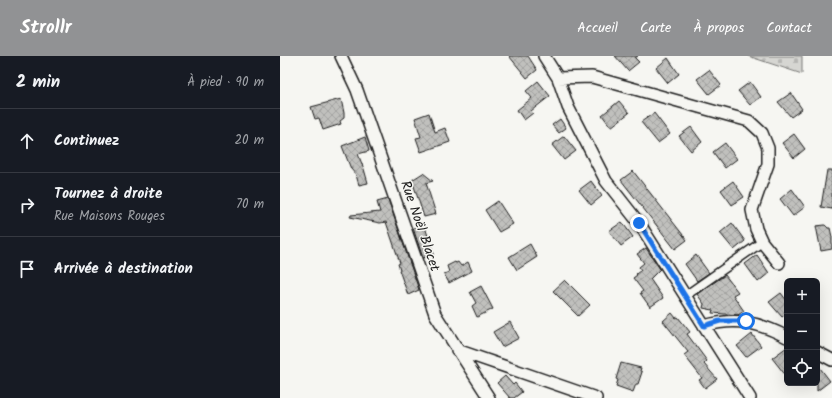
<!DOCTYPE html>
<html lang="fr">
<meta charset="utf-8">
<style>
:root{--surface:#171b24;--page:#242831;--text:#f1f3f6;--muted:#9ea1a6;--line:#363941;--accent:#919294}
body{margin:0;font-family:Kalam,sans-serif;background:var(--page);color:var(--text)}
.controls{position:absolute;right:12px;bottom:12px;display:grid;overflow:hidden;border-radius:6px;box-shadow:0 4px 16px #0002}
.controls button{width:36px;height:36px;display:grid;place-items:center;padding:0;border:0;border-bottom:1px solid var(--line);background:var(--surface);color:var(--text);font:20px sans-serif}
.stop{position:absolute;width:12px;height:12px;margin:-9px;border:3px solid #1a73e8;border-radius:50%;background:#fff}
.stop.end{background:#1a73e8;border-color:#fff;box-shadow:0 1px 4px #0008}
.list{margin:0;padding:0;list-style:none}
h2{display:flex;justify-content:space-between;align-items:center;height:52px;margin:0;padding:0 16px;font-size:17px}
h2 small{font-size:13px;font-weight:400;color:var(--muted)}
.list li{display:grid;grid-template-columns:26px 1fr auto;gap:12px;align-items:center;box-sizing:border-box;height:64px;padding:0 16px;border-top:1px solid var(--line)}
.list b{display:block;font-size:15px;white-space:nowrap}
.list p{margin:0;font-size:13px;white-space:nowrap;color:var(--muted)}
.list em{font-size:13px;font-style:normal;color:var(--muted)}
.icon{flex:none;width:22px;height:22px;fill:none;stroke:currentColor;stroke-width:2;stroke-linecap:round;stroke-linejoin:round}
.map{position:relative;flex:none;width:552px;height:342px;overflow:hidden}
header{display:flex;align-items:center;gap:24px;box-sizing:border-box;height:56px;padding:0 20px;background:var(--accent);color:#fff}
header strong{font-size:19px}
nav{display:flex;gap:22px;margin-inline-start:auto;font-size:14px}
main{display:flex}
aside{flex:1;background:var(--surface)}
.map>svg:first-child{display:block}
.cemetery{fill:url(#cemetery-stones);stroke:#797977}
.building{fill:url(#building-cross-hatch);stroke:#1c1c1c}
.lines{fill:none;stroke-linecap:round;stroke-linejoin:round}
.pedestrian-casing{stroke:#1c1c1c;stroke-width:11}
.minor-casing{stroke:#1c1c1c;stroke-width:14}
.pedestrian{stroke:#f6f6f2;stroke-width:8}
.minor{stroke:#f6f6f2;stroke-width:11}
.route{stroke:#1a73e8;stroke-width:5}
.labels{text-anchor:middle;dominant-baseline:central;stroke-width:3;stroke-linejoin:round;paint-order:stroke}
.street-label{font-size:14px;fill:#1c1c1c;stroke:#f6f6f2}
</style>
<header>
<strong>Strollr</strong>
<nav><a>Accueil</a><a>Carte</a><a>À propos</a><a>Contact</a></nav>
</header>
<main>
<aside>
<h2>2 min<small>À pied · 90 m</small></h2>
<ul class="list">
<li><svg class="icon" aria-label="ahead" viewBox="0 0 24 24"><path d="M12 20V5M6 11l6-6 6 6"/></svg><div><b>Continuez</b></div><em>20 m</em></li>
<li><svg class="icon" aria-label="right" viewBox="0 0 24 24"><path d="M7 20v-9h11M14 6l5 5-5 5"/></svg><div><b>Tournez à droite</b><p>Rue Maisons Rouges</p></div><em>70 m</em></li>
<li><svg class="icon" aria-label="arrive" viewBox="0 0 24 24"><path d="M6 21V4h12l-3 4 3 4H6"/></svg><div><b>Arrivée à destination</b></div></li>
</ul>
</aside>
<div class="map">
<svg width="552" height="342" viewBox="0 0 552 342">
<defs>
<pattern id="cemetery-stones" width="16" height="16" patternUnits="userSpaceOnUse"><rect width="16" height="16" fill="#d6d6d2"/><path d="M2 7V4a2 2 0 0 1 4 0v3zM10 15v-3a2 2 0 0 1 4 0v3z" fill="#b7b7b4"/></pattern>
<pattern id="building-cross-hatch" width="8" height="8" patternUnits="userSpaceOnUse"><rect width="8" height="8" fill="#c0c0bd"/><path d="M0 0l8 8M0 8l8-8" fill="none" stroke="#a4a4a2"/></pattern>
</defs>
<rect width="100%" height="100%" fill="#f6f6f2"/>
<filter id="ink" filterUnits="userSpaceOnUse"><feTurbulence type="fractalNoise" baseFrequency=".025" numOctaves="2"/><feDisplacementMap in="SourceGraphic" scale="8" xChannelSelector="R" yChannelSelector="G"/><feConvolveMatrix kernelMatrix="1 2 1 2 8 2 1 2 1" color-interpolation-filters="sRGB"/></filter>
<g filter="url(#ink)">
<path class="cemetery" d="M 468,0 L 522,0 L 522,18 Z"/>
<path class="building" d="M 229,0 L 248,0 L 257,14 L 247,22 Z
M 335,0 L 358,0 L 355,2 L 359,6 L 348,15 Z
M 388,2 L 399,18 L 388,27 L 376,12 Z
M 429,14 L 441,29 L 429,38 L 417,23 Z
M 258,25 L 270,40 L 251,55 L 253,57 L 244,64 L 237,54 L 252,42 L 246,35 Z
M 470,26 L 481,41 L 470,49 L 458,35 Z
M 511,37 L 522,53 L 511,61 L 498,46 Z
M 61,43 L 64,57 L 64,62 L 60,65 L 61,68 L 43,74 L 39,62 L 35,63 L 31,51 Z
M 339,45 L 349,57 L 331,71 L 322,59 Z
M 149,57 L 155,76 L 165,72 L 170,86 L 141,96 L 136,82 L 141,81 L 135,62 Z
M 374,57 L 390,78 L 378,87 L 361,66 Z
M 280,63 L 286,72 L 279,77 L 272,69 Z
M 411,71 L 422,86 L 411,95 L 399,80 Z
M 514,78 L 525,93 L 514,102 L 502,87 Z
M 284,80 L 296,95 L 284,104 L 272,89 Z
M 85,81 L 89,95 L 78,98 L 84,113 L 88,127 L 79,129 L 76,119 L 71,113 L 62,90 Z
M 445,87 L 457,103 L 445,112 L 433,96 Z
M 547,114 L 552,114 L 552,153 L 541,151 Z
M 353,115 L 407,184 L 395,193 L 341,124 Z
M 143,117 L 153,125 L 146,127 L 156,158 L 144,161 L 132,124 Z
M 311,125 L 322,140 L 311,149 L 299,134 Z
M 453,125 L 464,141 L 452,149 L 441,134 Z
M 512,133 L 525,151 L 513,160 L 500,143 Z
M 108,143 L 139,234 L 128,239 L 119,214 L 120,214 L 118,208 L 120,207 L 106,166 L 100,167 L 70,161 L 71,159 L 100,156 L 97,146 Z
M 218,145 L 233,168 L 219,176 L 205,154 Z
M 342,166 L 353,181 L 341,190 L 329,175 Z
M 452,167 L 465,185 L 454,194 L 440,177 Z
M 144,168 L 154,198 L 143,202 L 133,172 Z
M 545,169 L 548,172 L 550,172 L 552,181 L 552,193 L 541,195 L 536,170 Z
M 250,188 L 257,201 L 237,214 L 229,201 Z
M 366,192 L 380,213 L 370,223 L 383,242 L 370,251 L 360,237 L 363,235 L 353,222 L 357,219 L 356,218 L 361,214 L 359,211 L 364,207 L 357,198 Z
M 416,199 L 429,217 L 417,225 L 405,208 Z
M 477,199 L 489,217 L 478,226 L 465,208 Z
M 175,206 L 176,207 L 178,206 L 181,210 L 188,206 L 192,215 L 169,227 L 164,218 L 169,216 L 167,210 Z
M 445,219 L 458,236 L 453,239 L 464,255 L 458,259 L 432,257 L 433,254 L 423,252 L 424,248 L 417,238 Z
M 285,224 L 310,249 L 298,260 L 273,235 Z
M 201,230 L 213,253 L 197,261 L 192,250 L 196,247 L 190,236 Z
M 501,237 L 507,245 L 507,257 L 502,261 L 489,246 Z
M 392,257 L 396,262 L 398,261 L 410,276 L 407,278 L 427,305 L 424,308 L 437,323 L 425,332 L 419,324 L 422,322 L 404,299 L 408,296 L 383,265 Z
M 230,266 L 239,282 L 222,291 L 213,276 Z
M 472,278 L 481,290 L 466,301 L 457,290 Z
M 507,291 L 507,321 L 492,302 Z
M 341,307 L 361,312 L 360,315 L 362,316 L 358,328 L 356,328 L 353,336 L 336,330 L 338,324 L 336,323 Z
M 537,308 L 550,325 L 537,335 Z
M 225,320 L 233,329 L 235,327 L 242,336 L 234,342 L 230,342 L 217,327 Z"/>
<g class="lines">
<defs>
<path id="pedestrian" d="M 405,240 L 482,186"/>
<path id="minor" d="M 61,0 L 77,34 L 155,258 L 209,342
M 264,0 L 278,22 L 288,51 L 326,125 L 359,167 L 470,342
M 278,22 L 312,21 L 469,65 L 482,77 L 488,92 L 488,108 L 472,154 L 476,173 L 482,186 L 499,207
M 424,270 C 456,261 478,266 507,281
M 177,294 L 316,342
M 537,296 L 552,304"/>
</defs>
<use href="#pedestrian" class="pedestrian-casing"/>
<use href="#minor" class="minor-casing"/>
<use href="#pedestrian" class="pedestrian"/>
<use href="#minor" class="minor"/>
</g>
</g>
<g class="lines" filter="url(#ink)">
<path class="route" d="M 359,167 L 424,270 L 440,265 L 466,265"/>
</g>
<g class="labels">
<g class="street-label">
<text transform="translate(140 170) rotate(71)">Rue Noël Blacet</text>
</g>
</g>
</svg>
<div class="controls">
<button>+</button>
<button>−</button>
<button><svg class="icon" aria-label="locate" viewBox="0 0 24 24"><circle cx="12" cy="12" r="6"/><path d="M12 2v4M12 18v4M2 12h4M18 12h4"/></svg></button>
</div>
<div class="stop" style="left:466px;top:265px"></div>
<div class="stop end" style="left:359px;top:167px"></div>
</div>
</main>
